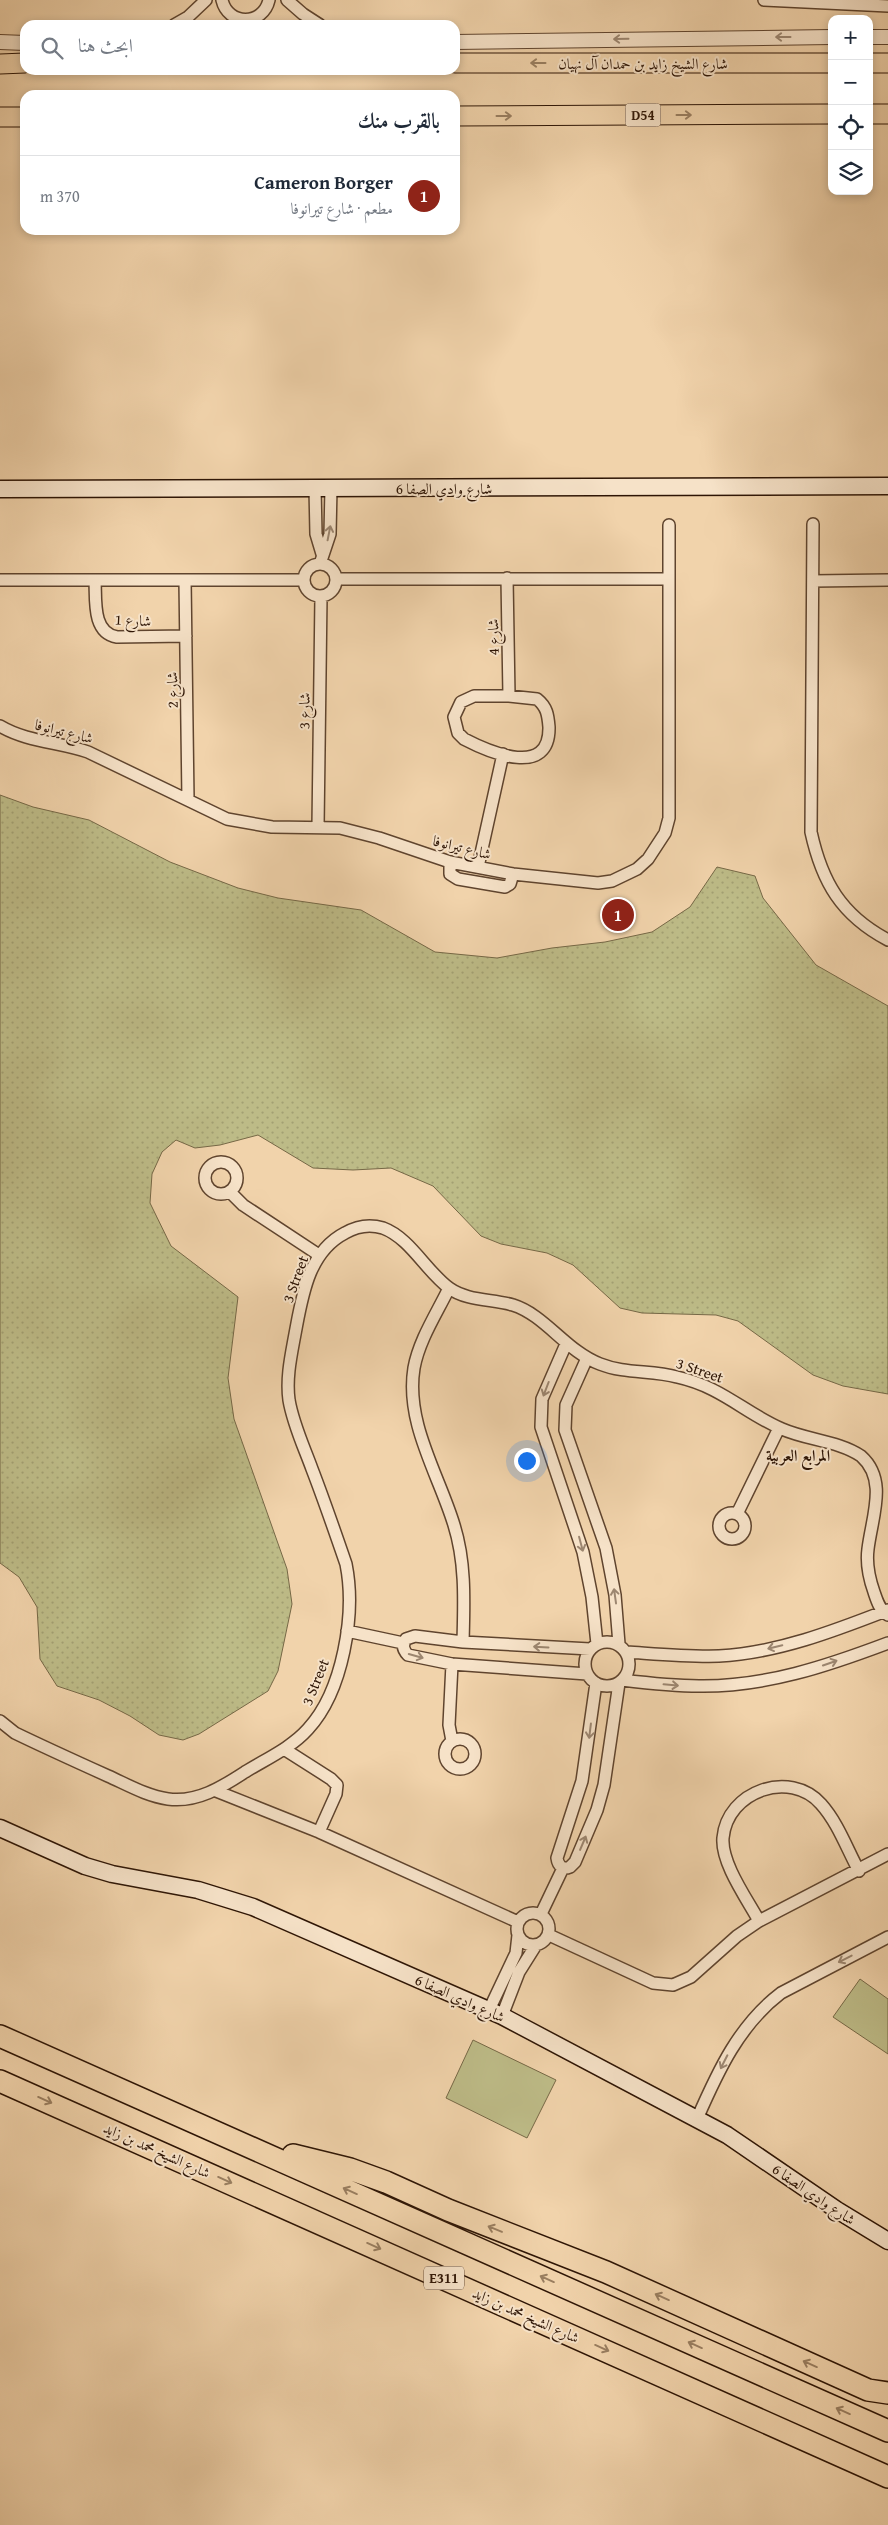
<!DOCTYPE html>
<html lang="ar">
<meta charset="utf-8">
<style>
:root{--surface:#fff;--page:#f6f6f7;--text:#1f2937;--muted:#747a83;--line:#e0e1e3;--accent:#8f2418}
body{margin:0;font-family:"Gentium Book Plus",Amiri,serif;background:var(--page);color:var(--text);direction:rtl}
.controls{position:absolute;right:15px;top:15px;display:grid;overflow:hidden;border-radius:10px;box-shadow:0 2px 8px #0003}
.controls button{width:45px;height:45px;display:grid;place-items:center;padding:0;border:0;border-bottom:1px solid var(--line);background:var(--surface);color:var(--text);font:25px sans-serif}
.you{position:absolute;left:526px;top:1460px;width:18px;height:18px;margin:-12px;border:4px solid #fff;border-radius:50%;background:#1a73e8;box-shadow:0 0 0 8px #1a73e833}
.badge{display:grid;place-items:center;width:32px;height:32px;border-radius:50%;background:var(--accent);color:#fff;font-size:16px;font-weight:700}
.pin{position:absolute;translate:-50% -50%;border:2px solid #fff;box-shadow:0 1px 5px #0006}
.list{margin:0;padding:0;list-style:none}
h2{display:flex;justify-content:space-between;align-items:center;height:65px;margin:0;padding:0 20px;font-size:21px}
h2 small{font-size:16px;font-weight:400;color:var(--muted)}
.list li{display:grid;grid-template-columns:32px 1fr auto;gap:15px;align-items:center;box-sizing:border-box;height:80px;padding:0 20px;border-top:1px solid var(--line)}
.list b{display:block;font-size:19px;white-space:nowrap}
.list p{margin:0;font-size:16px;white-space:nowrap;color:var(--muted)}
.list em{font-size:16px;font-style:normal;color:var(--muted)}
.icon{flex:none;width:28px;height:28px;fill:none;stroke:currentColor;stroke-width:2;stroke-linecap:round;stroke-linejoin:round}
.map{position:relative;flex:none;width:888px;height:2525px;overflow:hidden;direction:ltr}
.search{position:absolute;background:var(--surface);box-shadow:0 2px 8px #0003;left:20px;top:20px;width:440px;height:55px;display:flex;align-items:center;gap:12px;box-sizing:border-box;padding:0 18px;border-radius:15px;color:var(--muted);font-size:19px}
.panel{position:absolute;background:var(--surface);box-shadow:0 2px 8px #0003;left:20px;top:90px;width:440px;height:145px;border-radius:15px;direction:rtl}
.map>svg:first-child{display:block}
.grass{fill:url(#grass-dots);stroke:#766846}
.pitch{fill:#bdbb87;stroke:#766846}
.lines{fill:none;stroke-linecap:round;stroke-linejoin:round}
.minor-casing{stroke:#5f442e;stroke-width:14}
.tertiary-casing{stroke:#5f442e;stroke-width:16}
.secondary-casing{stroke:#2e1505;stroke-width:19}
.primary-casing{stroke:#2e1505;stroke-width:21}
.motorway-casing{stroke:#2e1505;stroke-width:24}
.minor{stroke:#f6e2c8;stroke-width:11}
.tertiary{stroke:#f6e2c8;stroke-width:14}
.secondary{stroke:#f6e2c8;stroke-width:16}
.primary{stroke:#f1d3ab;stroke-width:19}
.motorway{stroke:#f1d3ab;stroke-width:21}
.oneway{stroke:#9c8670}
.oneway2{stroke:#997e60}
.labels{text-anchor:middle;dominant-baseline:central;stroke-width:4;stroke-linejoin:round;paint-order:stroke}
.shield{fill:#f6e2c8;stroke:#6a5240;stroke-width:1}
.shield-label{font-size:14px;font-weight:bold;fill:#2e1505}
.street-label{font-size:15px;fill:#2e1505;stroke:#f6e2c8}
.neighbourhood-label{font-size:16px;font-weight:bold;fill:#2e1505;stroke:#f6e2c8}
</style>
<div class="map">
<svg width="888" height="2525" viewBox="0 0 888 2525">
<defs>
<pattern id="grass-dots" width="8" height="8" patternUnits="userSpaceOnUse" patternTransform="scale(1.25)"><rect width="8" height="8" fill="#bdbb87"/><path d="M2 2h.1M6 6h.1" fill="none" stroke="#a3a073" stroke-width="1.8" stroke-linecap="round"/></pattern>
</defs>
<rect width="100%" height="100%" fill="#f1d3ab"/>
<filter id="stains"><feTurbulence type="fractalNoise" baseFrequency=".004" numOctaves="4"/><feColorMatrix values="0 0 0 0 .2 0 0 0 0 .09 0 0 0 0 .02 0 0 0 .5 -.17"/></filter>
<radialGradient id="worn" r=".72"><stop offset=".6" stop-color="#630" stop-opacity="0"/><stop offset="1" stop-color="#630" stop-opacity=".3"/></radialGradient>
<path class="grass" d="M 0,795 L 33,807 L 89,820 L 170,862 L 238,888 L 278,898 L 361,910 L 435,952 L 497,958 L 552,948 L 605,942 L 652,932 L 690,907 L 717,867 L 755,876 L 763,898 L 816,965 L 888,1006 L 888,1394 L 843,1386 L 813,1375 L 738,1321 L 716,1315 L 642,1313 L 620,1308 L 573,1265 L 547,1253 L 501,1244 L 481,1236 L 433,1186 L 391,1168 L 353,1170 L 313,1168 L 258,1135 L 220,1145 L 195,1148 L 176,1140 L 162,1152 L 152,1174 L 150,1203 L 171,1246 L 238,1297 L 228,1378 L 234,1419 L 287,1569 L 292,1604 L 278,1671 L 268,1691 L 199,1734 L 183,1740 L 159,1735 L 130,1716 L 99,1700 L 57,1686 L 40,1659 L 37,1607 L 19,1577 L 0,1563 Z"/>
<path class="pitch" d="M 860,1979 L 888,1999 L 888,2054 L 833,2017 Z
M 473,2040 L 556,2080 L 527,2138 L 446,2098 Z"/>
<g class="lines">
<defs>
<path id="minor" d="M 222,0 C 228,26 263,26 269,0
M 287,0 L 303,14 L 320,25
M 764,0 L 888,6
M 174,25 L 188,17 L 206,0
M 315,488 L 316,534 L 322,554
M 813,524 L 811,832 C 822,882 841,915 888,940
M304 580a16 16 0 1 1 32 0a16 16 0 1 1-32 0Z
M 320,564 L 330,534 L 331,488
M 507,578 L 509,696
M 336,579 L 668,579
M 0,580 L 303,580
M 95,580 C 96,600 92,633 117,637 L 186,636
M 185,580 L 188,800
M 813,581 L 888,580
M 474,696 L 509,696 L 537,699 C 547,707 548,715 549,727 C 550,778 491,753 464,739 L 458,733 L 454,717 L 461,702 Z
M 0,726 C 27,742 59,742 88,752 L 227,819 L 272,827 L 340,828 L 379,838 L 450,862 L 513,874 L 598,883 L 612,881 L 637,869 L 648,859 L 665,833 L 669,818 L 669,525
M 318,827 L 321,596
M 450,862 L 450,874 L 458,879 L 505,887 L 510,884 L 513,874
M 478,867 L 503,754
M205 1178a16 16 0 1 1 32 0a16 16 0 1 1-32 0Z
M 230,1192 L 243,1205 L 319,1255
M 449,1288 C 437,1313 419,1340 414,1368 C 405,1423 439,1475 454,1525 C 466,1563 464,1603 463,1642
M 566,1344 L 542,1399 L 541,1427 L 583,1552 L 592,1597 L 597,1644
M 587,1358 L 566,1405 L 565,1430 L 606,1548 L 615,1595 L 619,1644
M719 1526a13 13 0 1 1 26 0a13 13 0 1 1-26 0Z
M 737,1514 L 779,1428
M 347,1631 L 403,1643
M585 1664a22 22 0 1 1 44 0a22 22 0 1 1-44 0Z
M 627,1652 C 657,1654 688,1657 719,1656 C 777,1653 834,1631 888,1610
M 452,1664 L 449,1725 L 452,1741
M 587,1674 L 452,1664 L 408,1655 C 403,1650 402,1645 406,1639 L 415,1636 L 463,1642 L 590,1649
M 622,1680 C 647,1683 673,1686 699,1686 C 765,1687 827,1666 888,1643
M 596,1683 L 582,1781 L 557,1858 C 558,1866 563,1870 570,1867 L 575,1862 L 597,1810 L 604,1785 L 619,1683
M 0,1721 L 15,1733 C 46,1748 77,1762 108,1776 C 128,1785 147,1796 168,1799 C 197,1803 222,1787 245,1772 C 266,1759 291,1748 308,1729 C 343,1691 356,1614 346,1564 C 335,1532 324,1500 312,1469 C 304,1447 293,1424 289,1400 C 286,1378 291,1356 295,1334 C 302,1297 308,1252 345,1233 C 357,1226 370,1224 383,1228 C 410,1238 426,1271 449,1288 C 467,1301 492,1299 513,1305 C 545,1315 566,1351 600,1364 C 625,1374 652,1370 677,1377 C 722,1387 743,1412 782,1429 C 807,1440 839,1441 861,1456 C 888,1480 872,1516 868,1549 C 866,1564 869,1578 874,1592 C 877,1601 880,1611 888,1615
M445 1754a15 15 0 1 1 30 0a15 15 0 1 1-30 0Z
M 284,1749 L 331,1779 L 337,1785 L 336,1794 L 319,1832
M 216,1791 L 319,1832 L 518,1922
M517 1929a16 16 0 1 1 32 0a16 16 0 1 1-32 0Z
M 541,1914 L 563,1868
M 759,1921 C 747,1899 721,1863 723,1838 C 727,1791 790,1769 821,1804 C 838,1823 847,1849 859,1871
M 549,1935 L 653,1983 L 673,1985 L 691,1977 L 737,1936 L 759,1921 L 888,1854
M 489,2010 L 516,1953 L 518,1935
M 502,2016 L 519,1972 L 536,1945
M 697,2119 C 718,2071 739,2025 781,1993 L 888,1937"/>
<path id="tertiary" d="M 869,37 L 888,37
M 0,42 L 25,43
M 455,42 L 832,37"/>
<path id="secondary" d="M 0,489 L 888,486
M 0,1828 L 85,1866 L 112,1874 L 198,1890 L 253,1907 L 502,2016 L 727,2135 L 837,2210 L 888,2241"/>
<path id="primary" d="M 455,63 L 832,63
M 869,63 L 888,63
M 0,64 L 25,63
M 869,114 L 888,114
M 455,116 L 832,114
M 0,117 L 25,117"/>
<path id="motorway" d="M 0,2036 L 888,2431
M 0,2081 L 888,2477
M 293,2155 L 350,2169 L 386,2182 L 448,2210 L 606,2272 L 868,2390 L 888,2393"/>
</defs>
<use href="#minor" class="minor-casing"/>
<use href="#tertiary" class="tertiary-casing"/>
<use href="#secondary" class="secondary-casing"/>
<use href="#primary" class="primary-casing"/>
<use href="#motorway" class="motorway-casing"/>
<use href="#minor" class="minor"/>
<use href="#tertiary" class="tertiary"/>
<use href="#secondary" class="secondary"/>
<use href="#primary" class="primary"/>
<use href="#motorway" class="motorway"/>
</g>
<defs><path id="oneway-shaft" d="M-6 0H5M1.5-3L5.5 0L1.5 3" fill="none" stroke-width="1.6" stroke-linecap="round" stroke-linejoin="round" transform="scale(1.25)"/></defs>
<g class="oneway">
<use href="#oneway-shaft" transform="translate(783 37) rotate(-180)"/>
<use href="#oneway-shaft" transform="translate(621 39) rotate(179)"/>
<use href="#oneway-shaft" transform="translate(329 533) rotate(-79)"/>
<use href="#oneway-shaft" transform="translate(546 1389) rotate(111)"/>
<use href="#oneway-shaft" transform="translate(581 1544) rotate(75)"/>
<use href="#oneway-shaft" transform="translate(615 1596) rotate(-98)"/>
<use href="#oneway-shaft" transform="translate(541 1647) rotate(-177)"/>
<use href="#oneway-shaft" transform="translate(775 1647) rotate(167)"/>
<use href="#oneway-shaft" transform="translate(416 1656) rotate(16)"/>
<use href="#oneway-shaft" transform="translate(830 1663) rotate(-19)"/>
<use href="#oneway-shaft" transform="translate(671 1685) rotate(5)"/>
<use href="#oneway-shaft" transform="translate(590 1731) rotate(97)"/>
<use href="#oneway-shaft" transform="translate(583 1843) rotate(-67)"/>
<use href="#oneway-shaft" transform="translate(845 1959) rotate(153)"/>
<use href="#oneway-shaft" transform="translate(724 2062) rotate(117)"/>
</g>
<g class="oneway2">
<use href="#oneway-shaft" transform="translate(538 63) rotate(-180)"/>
<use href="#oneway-shaft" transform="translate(684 115)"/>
<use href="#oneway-shaft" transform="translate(504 116)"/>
<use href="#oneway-shaft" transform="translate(45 2100) rotate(24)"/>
<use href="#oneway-shaft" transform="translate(225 2180) rotate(24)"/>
<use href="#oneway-shaft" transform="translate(350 2191) rotate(-156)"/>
<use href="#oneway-shaft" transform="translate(495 2229) rotate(-158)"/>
<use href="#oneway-shaft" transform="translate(374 2246) rotate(24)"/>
<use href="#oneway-shaft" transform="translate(547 2279) rotate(-156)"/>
<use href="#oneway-shaft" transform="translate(662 2297) rotate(-156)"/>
<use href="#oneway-shaft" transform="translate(695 2345) rotate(-156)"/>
<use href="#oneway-shaft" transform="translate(602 2348) rotate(24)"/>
<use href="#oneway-shaft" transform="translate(810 2364) rotate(-156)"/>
<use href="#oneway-shaft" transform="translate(843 2411) rotate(-156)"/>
</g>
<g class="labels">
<g class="shield">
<rect x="625.5" y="103.5" width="35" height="23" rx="4"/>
<rect x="424" y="2266.5" width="40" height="23" rx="4"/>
</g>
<g class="shield-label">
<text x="643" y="115">D54</text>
<text x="444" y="2278">E311</text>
</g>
<g class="street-label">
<text x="643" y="63">شارع الشيخ زايد بن حمدان آل نهيان</text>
<text x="444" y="488">شارع وادي الصفا 6</text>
<text transform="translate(133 620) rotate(3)">شارع 1</text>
<text transform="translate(493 637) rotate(-91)">شارع 4</text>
<text transform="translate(172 690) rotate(-91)">شارع 2</text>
<text transform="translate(304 711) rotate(-89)">شارع 3</text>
<text transform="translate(64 731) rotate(14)">شارع تيرانوفا</text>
<text transform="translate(462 847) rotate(14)">شارع تيرانوفا</text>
<text transform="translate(295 1279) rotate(-70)">3 Street</text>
<text transform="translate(700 1370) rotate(19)">3 Street</text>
<text transform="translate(315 1682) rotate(-68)">3 Street</text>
<text transform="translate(460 1998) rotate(24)">شارع وادي الصفا 6</text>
<text transform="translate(157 2150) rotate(24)">شارع الشيخ محمد بن زايد</text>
<text transform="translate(814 2194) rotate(34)">شارع وادي الصفا 6</text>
<text transform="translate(526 2315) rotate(24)">شارع الشيخ محمد بن زايد</text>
</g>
<g class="neighbourhood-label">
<text x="798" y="1455">المرابع العربية</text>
</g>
</g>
<rect width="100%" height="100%" filter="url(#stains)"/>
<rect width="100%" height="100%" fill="url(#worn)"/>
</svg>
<div class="controls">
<button>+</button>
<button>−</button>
<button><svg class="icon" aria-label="locate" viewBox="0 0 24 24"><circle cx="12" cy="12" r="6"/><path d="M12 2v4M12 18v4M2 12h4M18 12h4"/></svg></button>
<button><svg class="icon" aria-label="layers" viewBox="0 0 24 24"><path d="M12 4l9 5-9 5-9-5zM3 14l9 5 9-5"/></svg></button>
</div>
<div class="you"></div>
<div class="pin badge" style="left:618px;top:915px">1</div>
<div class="search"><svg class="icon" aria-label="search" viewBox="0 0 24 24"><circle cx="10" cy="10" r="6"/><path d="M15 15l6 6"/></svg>ابحث هنا</div>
<section class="panel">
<h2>بالقرب منك<small></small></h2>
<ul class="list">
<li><span class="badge">1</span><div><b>Cameron Borger</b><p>مطعم · شارع تيرانوفا</p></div><em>370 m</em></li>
</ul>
</section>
</div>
